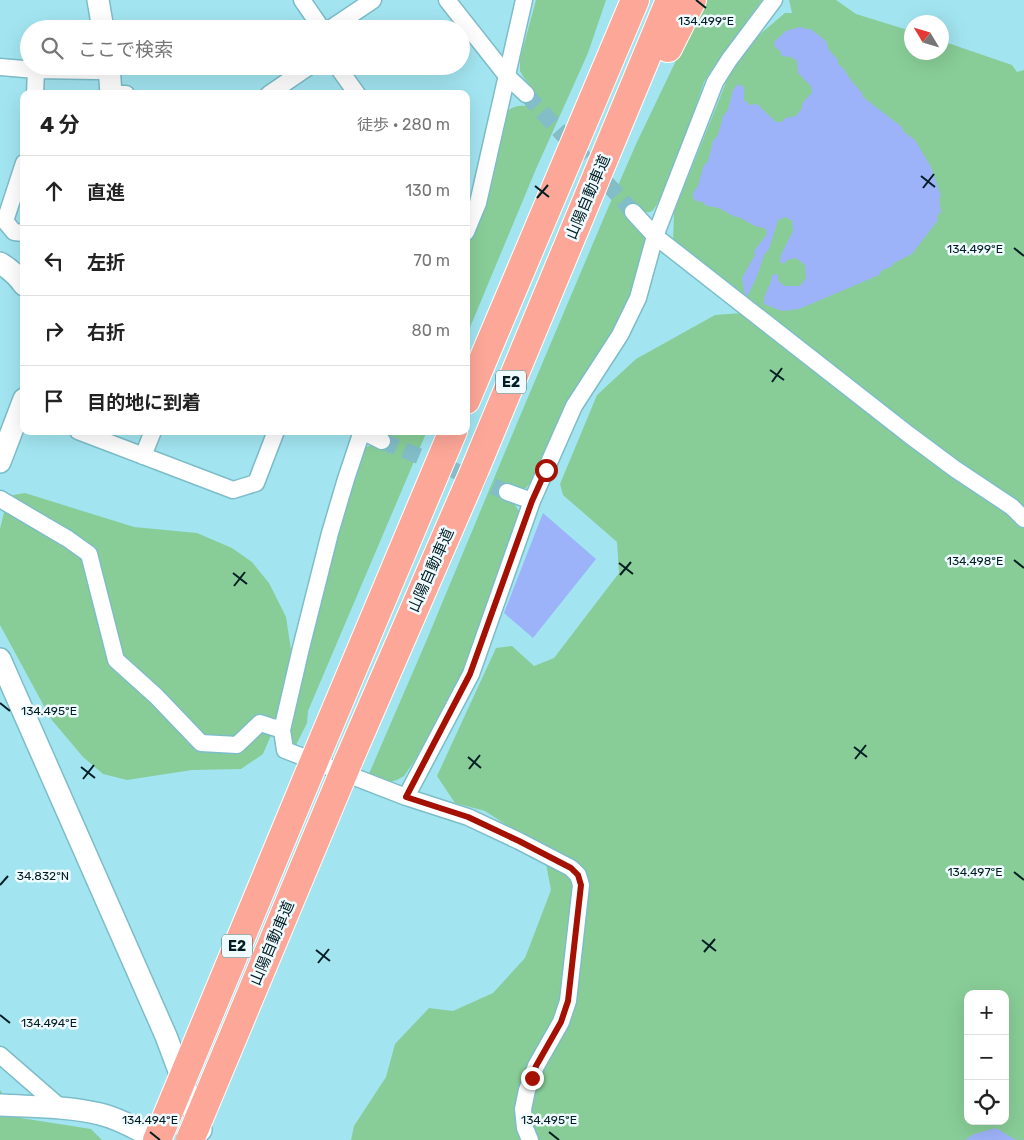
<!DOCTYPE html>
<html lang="ja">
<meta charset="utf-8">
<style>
:root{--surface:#fff;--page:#f6f6f6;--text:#222;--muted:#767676;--line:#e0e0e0}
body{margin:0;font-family:Rubik,"Noto Sans JP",sans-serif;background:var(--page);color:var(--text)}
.controls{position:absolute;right:15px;bottom:15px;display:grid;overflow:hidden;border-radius:10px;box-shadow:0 5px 20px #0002}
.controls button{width:45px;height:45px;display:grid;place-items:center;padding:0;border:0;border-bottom:1px solid var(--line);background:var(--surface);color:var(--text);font:25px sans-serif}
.compass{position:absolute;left:904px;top:15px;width:45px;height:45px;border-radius:50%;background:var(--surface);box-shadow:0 5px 20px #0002;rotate:308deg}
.stop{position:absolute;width:15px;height:15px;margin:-11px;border:4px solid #a41002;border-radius:50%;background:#fff}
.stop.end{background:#a41002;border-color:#fff;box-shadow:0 1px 5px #0008}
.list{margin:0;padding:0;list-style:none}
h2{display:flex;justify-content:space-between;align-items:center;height:65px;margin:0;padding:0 20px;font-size:21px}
h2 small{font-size:16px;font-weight:400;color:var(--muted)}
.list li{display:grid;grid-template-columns:32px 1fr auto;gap:15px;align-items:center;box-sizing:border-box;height:70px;padding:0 20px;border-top:1px solid var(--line)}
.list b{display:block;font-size:19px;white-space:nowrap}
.list em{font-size:16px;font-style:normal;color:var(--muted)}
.icon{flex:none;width:28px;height:28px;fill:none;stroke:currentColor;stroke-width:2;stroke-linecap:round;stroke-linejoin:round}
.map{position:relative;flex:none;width:1024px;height:1140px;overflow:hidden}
.search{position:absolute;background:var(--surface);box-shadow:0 5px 20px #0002;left:20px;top:20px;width:450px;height:55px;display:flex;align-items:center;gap:12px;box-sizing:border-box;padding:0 18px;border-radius:28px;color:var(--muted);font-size:19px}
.panel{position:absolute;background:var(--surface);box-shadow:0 5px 20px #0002;left:20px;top:90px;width:450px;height:345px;border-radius:10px}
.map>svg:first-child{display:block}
.green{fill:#88cd97;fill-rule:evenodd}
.water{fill:#9db3f9}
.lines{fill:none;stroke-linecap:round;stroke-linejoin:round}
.minor-tunnel{stroke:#82bdc8;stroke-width:16;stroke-dasharray:16 8;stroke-linecap:butt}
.minor-casing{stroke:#7cbdc9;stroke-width:19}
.tertiary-casing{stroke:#7cbdc9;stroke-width:24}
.motorway-casing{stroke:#fff;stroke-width:30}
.minor{stroke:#fff;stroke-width:16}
.tertiary{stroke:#fff;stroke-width:21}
.motorway{stroke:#fda798;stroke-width:28}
.motorway-bridge-casing{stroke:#fff;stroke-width:30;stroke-linecap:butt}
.motorway-bridge{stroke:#fda798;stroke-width:28}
.route{stroke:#a41002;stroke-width:6}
.ticks{fill:none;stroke:#031e23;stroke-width:2}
.labels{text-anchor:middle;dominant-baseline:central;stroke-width:5;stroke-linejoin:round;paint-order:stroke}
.shield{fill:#effbfe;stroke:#4a6065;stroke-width:1}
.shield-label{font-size:14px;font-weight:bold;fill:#031e23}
.street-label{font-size:15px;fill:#031e23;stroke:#effbfe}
.ticks-label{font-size:12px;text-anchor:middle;fill:#031e23;stroke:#effbfe;stroke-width:5;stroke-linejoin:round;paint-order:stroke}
</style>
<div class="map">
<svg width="1024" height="1140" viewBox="0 0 1024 1140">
<rect width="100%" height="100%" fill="#a2e5f1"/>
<path class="green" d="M 536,0 L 606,0 L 588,53 L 536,169 L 466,337 L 466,248 L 483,209 L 504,113 C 511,108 516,105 525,106 L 533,88 L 524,78 L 520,71 L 520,59 Z
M 705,0 L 762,0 L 714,66 L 704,82 C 698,100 662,206 652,211 C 645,215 641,209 636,204 L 626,213 C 632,220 644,231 647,240 C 649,250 641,267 637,276 C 609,348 566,414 531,482 L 526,488 L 518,489 L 513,502 L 521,514 L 470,653 L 459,679 L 415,760 L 404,776 L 397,780 L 390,782 L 368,776 L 425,644 L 515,428 L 605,215 L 637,142 Z
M 789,0 L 836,0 L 856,14 L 911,31 L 912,52 L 942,52 L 942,41 L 1012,65 L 1017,72 L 1024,70 L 1024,1140 L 351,1140 L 354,1126 L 386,1077 L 395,1044 L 429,1008 L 453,1011 L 493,993 L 525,958 L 551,890 L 546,864 L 525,837 L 485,811 L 455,803 L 437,776 L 496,648 L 512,646 L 534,666 L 554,658 L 619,573 L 617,542 L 563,495 L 560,484 L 597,395 L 636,359 L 715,315 L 741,313 L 673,242 L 674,212 L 727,80 L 751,42 L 785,13 L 792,13 ZM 968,994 L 1005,994 L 1005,1121 L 968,1121 Z
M 377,431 L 427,431 L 308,711 L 307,723 L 296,745 L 291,742 L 288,728 L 302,684 L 309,640 L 342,515 L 361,452 C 366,446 369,445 377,446 Z
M 25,493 L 134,527 L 197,533 L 232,548 L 252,562 L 269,583 L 286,617 L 292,656 L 283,707 L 263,754 L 241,769 L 192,770 L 127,780 L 103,774 L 83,757 L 51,719 L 0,625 L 0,529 L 6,504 L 13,495 Z
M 0,1090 L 21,1118 L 91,1129 L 102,1140 L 0,1140 Z"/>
<path class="water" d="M 800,27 L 812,30 L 826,41 L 829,50 L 838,60 L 838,64 L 844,69 L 850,79 L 862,93 L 863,97 L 902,127 L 903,131 L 915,140 L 931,167 L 941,196 L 939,198 L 941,212 L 937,216 L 938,220 L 912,254 L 894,263 L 891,267 L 882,270 L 879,275 L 799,309 L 782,311 L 764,304 C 763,293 772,285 772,275 L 778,274 L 778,281 L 785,286 L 800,286 L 806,278 L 805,265 L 796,258 L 787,260 L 784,264 L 780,262 L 781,255 L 793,231 L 792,221 L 786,217 L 778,220 L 769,249 L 764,255 L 757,276 L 747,297 L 745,295 L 742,278 L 755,255 L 754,251 L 767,234 L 766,229 L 753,225 L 739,217 L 735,217 L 719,208 L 707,206 L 701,201 L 698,202 L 693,198 L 693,193 L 698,186 L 703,167 L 708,161 L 713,141 L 718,135 L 723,116 L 728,110 L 733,90 L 738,84 L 744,87 L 744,100 L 750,105 L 757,104 L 776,122 L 782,122 L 785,118 L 796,116 L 802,108 L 802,104 L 812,92 L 811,86 L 798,73 L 797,61 L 791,57 L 781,56 L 781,52 L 775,47 L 774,42 L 786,31 Z
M 543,513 L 596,559 L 533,638 L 504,613 Z
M 996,1128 L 1016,1140 L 965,1140 L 974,1134 Z"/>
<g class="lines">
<path class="minor-tunnel" d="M 526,94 L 633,212
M 382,441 L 507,492"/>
<defs>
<path id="minor" d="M 302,0 L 322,29
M 447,0 L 507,76 L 526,94
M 330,29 L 373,0
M 337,66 L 357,94
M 0,67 L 36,70 L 97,71 L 110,67
M 35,94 L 36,70
M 111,94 L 126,94
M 269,94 L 310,66
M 24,163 L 5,221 L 14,232 L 24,233
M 633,212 L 655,236 L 908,434 L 955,469 L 1012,507 L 1024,519
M 466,232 L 478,203 L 524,0
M 78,431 L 233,490 L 256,483 L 276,431
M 362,431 L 346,479 L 330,533 L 301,648 L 282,730 L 285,750 L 406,797 L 468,817 L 519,841 L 571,868 L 578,875 L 581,885 L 568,1001 L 561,1022 L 536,1066 L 527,1090 L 523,1109 L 525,1128 L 530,1140
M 362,431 L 382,441
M 143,456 L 153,431
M 507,492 L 532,501
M 0,499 L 68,539 L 89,554 L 116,660 L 156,696 L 201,743 L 237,745 L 260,723 L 282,730
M 406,797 L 471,674 L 532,501 L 574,406 L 620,335 L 638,298 L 655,236 L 715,82 L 729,60 L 774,0
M 0,1055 L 61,1108"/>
<path id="tertiary" d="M 98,0 L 103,29
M 109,66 L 111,94
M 0,263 C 10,269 17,275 24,285
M 0,462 L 24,399
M 0,659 L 166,1036 L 201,1130
M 0,1105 C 33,1107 67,1106 100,1114 C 120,1119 138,1129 156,1140"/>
<path id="motorway" d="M 668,48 L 692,0
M 466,400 L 635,0
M 318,752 L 453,431
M 348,762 L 473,474 L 670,0"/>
</defs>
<use href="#minor" class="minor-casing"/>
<use href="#tertiary" class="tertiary-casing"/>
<use href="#motorway" class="motorway-casing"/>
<use href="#minor" class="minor"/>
<use href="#tertiary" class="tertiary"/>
<use href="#motorway" class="motorway"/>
<defs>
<path id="motorway-bridge" d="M 157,1140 L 318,752
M 190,1140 L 348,762"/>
</defs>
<use href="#motorway-bridge" class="motorway-bridge-casing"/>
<use href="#motorway-bridge" class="motorway-bridge"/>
</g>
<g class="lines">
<path class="route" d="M 532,1078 L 536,1066 L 561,1022 L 568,1001 L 581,885 L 578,875 L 571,868 L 519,841 L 468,817 L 406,797 L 470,674 L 532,501 L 546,470"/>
</g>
<path class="ticks" d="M 696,0 L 706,8M 921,176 L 935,187M 535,186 L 549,197M 923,188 L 934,174M 537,198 L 548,185M 1014,248 L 1024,256M 770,370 L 784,380M 772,382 L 782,368M 1014,560 L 1024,568M 619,563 L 633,574M 233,573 L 247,584M 620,575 L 631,562M 234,586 L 245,572M 0,703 L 10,711M 854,747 L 867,757M 468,757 L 481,768M 855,759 L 866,745M 81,767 L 95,778M 469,769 L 480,755M 83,779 L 94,765M 1014,872 L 1024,880M 0,885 L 8,876M 702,940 L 716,951M 316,950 L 330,961M 704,952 L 715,939M 318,963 L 329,949M 0,1015 L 10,1023M 150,1132 L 160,1140M 549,1132 L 559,1140"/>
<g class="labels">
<g class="shield">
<rect x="496" y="370.5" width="30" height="23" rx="4"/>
<rect x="222" y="934.5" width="30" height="23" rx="4"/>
</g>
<g class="shield-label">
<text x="511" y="382">E2</text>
<text x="237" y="946">E2</text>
</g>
<g class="street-label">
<text transform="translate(588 197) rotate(-67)">山陽自動車道</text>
<text transform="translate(431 570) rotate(-66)">山陽自動車道</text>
<text transform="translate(272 943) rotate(-67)">山陽自動車道</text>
</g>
</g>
<g class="ticks-label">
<text x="706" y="25">134.499°E</text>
<text x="975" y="253">134.499°E</text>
<text x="975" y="565">134.498°E</text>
<text x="49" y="715">134.495°E</text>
<text x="975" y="876">134.497°E</text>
<text x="43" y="880">34.832°N</text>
<text x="49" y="1027">134.494°E</text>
<text x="150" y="1124">134.494°E</text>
<text x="549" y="1124">134.495°E</text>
</g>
</svg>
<div class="controls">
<button>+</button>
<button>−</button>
<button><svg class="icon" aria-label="locate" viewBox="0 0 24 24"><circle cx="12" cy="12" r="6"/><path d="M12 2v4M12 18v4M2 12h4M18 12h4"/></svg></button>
</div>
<svg class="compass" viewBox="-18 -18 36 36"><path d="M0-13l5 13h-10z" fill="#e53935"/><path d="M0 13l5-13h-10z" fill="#767676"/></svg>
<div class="stop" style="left:546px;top:470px"></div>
<div class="stop end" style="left:532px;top:1078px"></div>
<div class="search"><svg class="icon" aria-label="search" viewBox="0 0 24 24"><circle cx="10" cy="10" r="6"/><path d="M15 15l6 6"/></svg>ここで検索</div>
<section class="panel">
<h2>4 分<small>徒歩 · 280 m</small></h2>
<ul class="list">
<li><svg class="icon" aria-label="ahead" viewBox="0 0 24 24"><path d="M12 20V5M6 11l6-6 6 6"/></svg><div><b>直進</b></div><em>130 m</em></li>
<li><svg class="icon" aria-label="left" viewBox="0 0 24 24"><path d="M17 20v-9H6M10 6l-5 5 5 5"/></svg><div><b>左折</b></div><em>70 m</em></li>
<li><svg class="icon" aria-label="right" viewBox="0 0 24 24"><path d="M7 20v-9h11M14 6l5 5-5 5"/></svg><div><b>右折</b></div><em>80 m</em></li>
<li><svg class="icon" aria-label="arrive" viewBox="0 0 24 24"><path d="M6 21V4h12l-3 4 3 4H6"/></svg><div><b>目的地に到着</b></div></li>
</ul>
</section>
</div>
